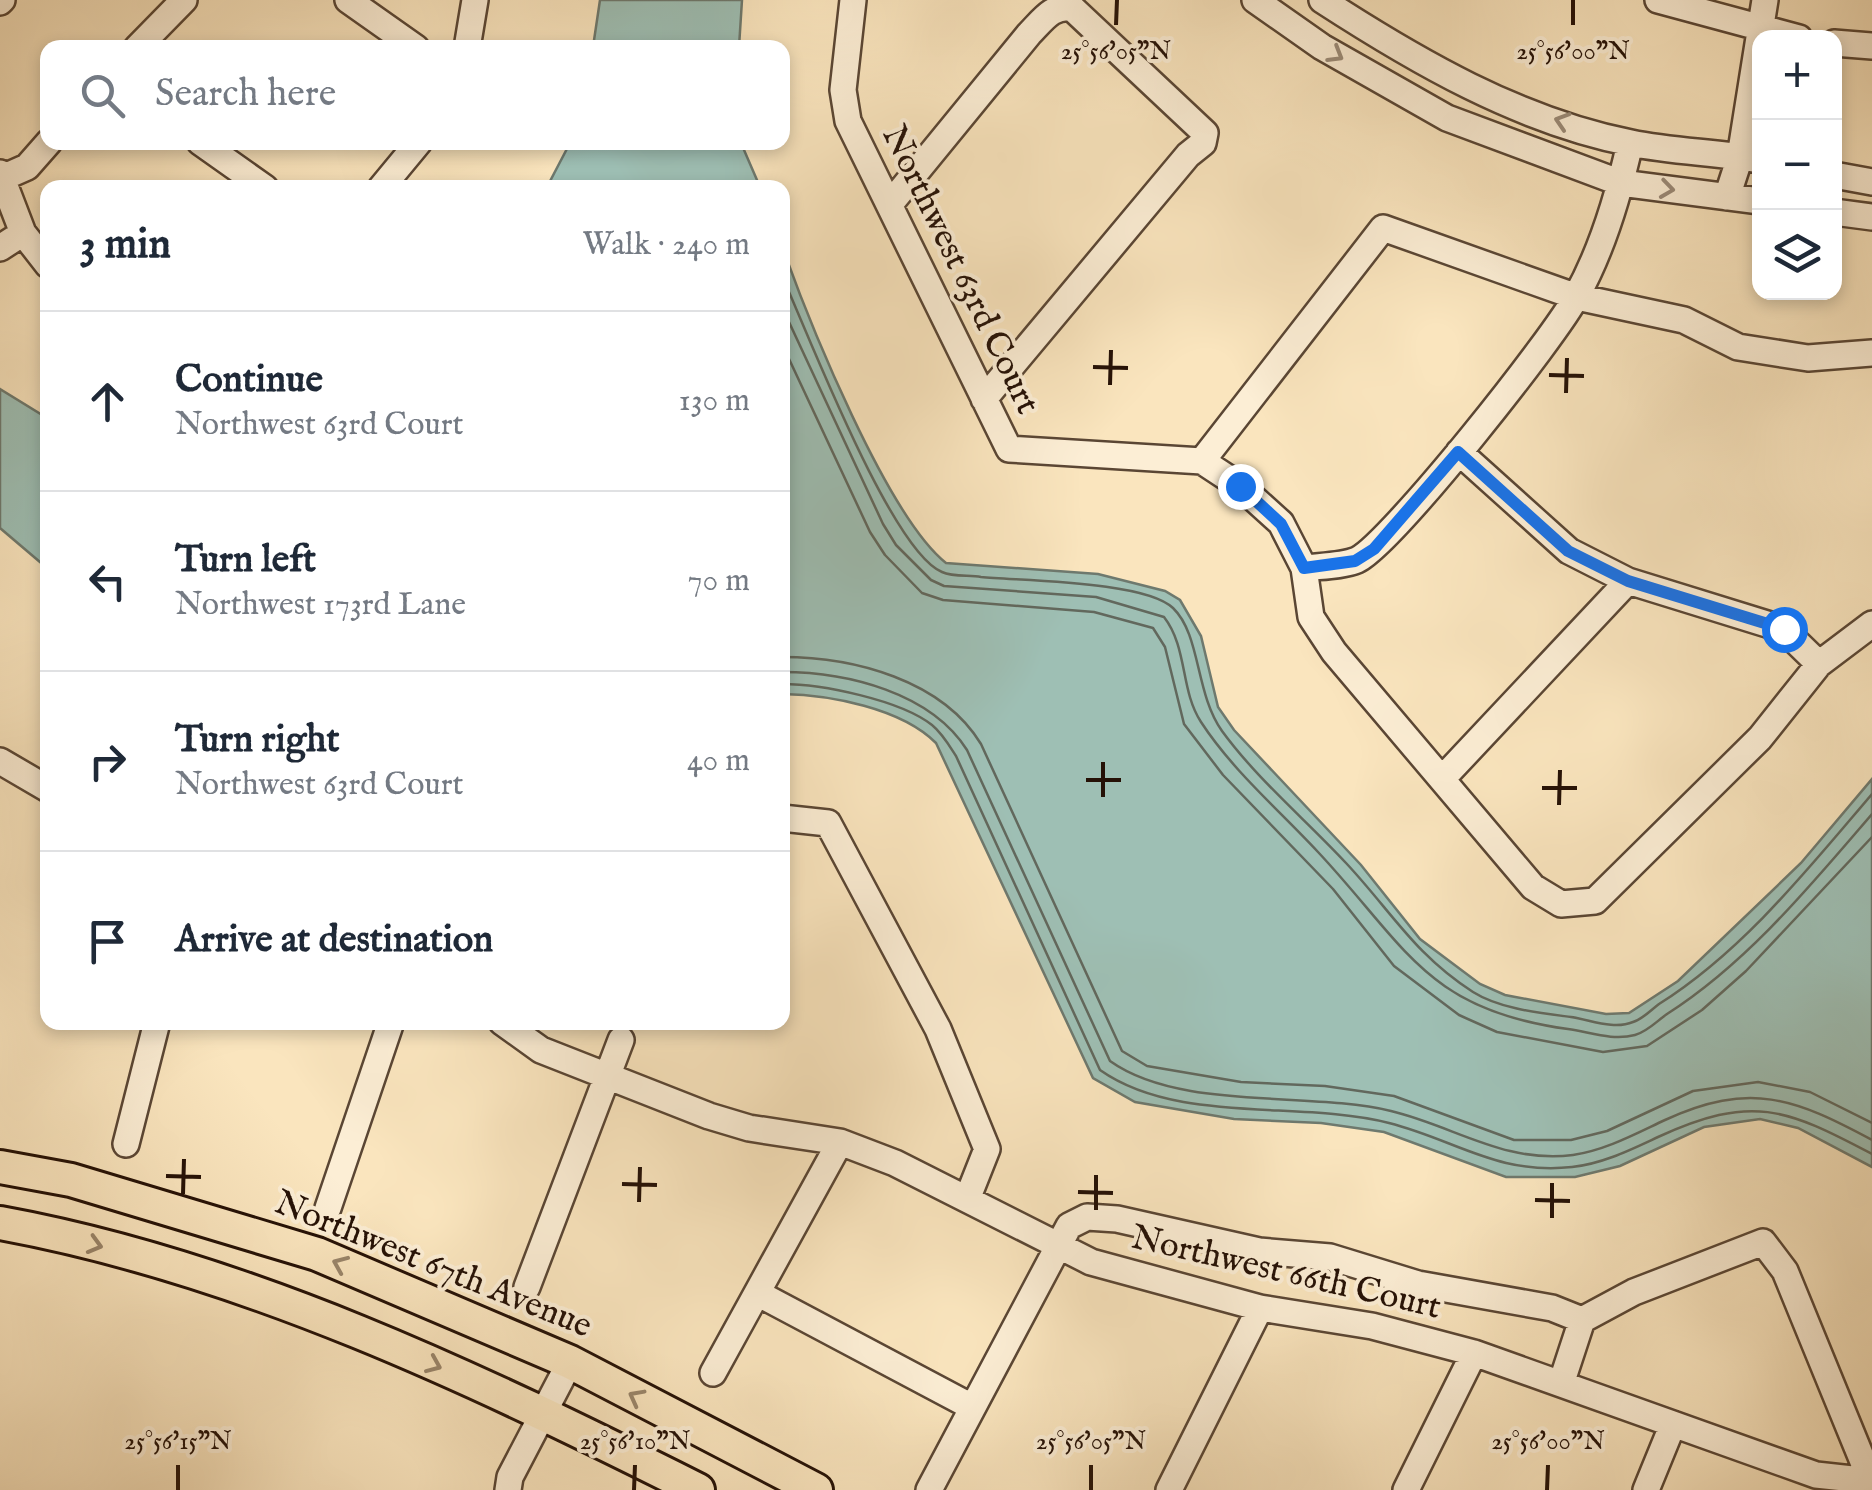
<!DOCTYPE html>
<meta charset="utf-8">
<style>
:root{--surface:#fff;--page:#f6f6f7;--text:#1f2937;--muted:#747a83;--line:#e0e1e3}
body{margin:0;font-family:"IM FELL English",serif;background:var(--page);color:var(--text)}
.controls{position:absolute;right:30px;top:30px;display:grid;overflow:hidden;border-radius:20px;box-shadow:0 5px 15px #0003}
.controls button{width:90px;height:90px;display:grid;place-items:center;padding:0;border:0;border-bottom:2px solid var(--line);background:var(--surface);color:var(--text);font:50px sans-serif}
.stop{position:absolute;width:30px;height:30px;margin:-22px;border:8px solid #1a73e8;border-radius:50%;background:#fff}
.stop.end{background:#1a73e8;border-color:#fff;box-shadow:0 2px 10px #0008}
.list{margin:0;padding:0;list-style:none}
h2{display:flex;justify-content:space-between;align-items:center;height:130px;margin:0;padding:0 40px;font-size:42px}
h2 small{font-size:32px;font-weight:400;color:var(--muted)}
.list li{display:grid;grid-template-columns:65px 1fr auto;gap:30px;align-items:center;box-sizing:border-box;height:180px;padding:0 40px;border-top:2px solid var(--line)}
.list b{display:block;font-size:38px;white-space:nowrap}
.list p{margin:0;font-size:32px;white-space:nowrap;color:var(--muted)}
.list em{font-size:32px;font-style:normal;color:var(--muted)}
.icon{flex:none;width:55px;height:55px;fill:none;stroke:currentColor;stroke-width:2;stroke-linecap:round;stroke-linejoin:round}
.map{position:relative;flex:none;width:1872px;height:1490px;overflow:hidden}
.search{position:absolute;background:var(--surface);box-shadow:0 5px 15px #0003;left:40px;top:40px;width:750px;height:110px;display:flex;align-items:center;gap:25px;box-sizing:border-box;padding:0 35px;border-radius:20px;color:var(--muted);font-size:38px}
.panel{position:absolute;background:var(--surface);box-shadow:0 5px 15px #0003;left:40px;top:180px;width:750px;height:850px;border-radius:20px}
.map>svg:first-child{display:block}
.water{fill:#9ebfb4;stroke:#6e796e;stroke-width:2.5}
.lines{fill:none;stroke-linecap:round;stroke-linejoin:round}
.shore{stroke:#62685d;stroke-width:2.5}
.minor-casing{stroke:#5a4634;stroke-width:30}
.major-casing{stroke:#251106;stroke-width:38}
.minor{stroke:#fceed5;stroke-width:25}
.major{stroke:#fae5be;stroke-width:32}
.oneway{stroke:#9b8b78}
.oneway2{stroke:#9a866b}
.route{stroke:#1a73e8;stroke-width:12}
.ticks{fill:none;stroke:#251106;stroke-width:4}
.labels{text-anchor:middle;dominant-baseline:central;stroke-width:8;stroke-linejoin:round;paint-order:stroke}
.street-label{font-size:35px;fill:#251106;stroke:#fceed5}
.ticks-label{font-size:25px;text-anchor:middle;fill:#251106;stroke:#fceed5;stroke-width:8;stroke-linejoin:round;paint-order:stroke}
</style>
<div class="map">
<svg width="1872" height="1490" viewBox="0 0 1872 1490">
<rect width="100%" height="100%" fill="#fae5be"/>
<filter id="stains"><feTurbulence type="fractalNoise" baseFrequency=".002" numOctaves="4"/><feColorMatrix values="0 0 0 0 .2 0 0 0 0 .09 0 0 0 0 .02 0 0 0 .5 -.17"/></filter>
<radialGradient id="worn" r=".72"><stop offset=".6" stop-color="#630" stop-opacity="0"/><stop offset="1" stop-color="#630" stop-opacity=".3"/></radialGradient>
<path class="water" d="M 600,0 L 742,0 L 739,47 L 593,47 Z
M 570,143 L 741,143 L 760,187 L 547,187 Z
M 782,246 C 809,322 887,516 946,563 L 1098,574 L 1165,591 L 1180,600 L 1201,636 L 1218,707 L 1234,730 L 1361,865 L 1420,939 L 1480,984 L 1505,995 L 1606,1014 L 1629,1013 L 1678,981 L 1801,863 L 1872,779 L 1872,1167 L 1798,1128 L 1760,1119 L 1704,1127 L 1620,1166 L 1575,1177 L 1506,1177 L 1384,1132 L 1321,1123 L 1234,1119 L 1135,1102 L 1093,1078 L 936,743 C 901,708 830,695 783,694 Z
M 0,389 L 47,418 L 47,568 L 0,528 Z"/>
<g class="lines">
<path class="shore" d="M 782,276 C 808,333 891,551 942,572 C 953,577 969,575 981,577 C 1023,581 1145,581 1173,608 C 1201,635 1195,693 1222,731 C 1257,779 1306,820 1346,863 C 1391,911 1415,955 1473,992 C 1500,1009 1540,1013 1571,1017 C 1591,1020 1614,1030 1633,1022 C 1643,1019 1651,1010 1659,1004 C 1743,951 1808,869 1872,794
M 782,307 L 883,524 L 896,545 L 931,580 L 944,586 L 1096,597 L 1164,617 C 1188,648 1180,690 1201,722 C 1233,771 1279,810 1318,852 C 1406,946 1426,1010 1568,1029 C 1590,1032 1612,1041 1635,1035 C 1647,1032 1657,1021 1667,1014 C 1747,963 1811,885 1872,814
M 782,344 L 870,532 L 885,555 L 922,593 L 943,600 L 1094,612 L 1153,628 L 1165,647 L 1184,724 L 1223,775 L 1333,889 L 1394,966 L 1459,1015 L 1497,1032 L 1603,1052 L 1647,1046 L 1702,1010 L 1746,971 L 1872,837
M 782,657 C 854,657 942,680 981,744 L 1122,1051 L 1147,1066 L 1241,1082 L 1325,1086 L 1394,1096 L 1514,1140 L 1571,1140 L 1607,1131 L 1693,1091 L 1758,1082 L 1810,1092 L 1872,1123
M 782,672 C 848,672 931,693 967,750 L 1110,1061 C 1180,1111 1309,1091 1391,1111 C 1454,1126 1505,1164 1573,1155 C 1606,1150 1635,1134 1665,1120 C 1750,1081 1794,1098 1872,1140
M 782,684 C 822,684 900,700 932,725 C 942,733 949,745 956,756 L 1100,1070 C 1178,1125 1300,1100 1389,1123 C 1456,1140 1497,1175 1572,1167 C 1602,1164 1630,1150 1658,1137 C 1752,1094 1785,1108 1872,1154"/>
<defs>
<path id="minor" d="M 348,0 L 416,48
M 853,0 L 843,90 L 848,121 L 1009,449 L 1202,461 L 1240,486 L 1281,523 L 1304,568 L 1311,617 L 1334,652 L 1533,887 L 1561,904 L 1595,901 L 1760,738 L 1819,664 L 1872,624
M 1255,0 L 1322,47 L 1447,118 L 1621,183 L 1760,201
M 1322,0 C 1416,61 1519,121 1631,143 C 1673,152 1717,152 1760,160
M 1658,0 L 1799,38
M 0,2 L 2,0
M 1834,43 L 1872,46
M 137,48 L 184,0
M 467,48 L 475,0
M 200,142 L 265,188
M 0,173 L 23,233 L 48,265
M 1834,175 L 1872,182
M 2,178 L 27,167 L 49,142
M 381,188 L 419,142
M 1727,197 L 1740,157 L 1765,0
M 890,204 L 1029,34 C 1043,20 1052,5 1072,8 L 1205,133 L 1203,143 L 1188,155 L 984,399
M 1834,212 L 1872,217
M 0,248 L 23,233
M 1459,452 L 1569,551 L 1628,581 L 1783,629 L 1819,664
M 1202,461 L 1383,228 L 1577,297 L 1684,320 L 1738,347 L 1808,358 L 1872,353
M 1304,568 C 1320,566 1343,566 1357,560 C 1391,544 1557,335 1577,295 C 1602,250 1619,193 1630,143
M 0,761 L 48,789
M 1442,779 L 1628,581
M 782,818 L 828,823 L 938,1029 L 987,1149 L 968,1197
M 502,1022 L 541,1050 L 709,1116 L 749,1128 L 840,1142 L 895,1163 L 1091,1262 L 1260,1308 L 1372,1326 L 1474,1353 L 1816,1475 L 1872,1481
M 126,1144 L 157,1022
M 328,1208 L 391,1022
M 527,1287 L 621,1040
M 759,1294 L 972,1407
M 713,1373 L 840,1142
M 1562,1381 L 1582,1320 L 1634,1292 L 1763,1242 L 1785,1271 L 1871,1481 L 1868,1490
M 508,1490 L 510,1477 L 570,1362
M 929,1490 L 1069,1226 L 1087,1217 L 1117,1219 L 1259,1251 L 1330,1257 L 1418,1284 L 1552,1308 L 1582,1320
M 1169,1490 L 1260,1308
M 1406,1490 L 1474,1353
M 1646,1490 L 1673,1424"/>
<path id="major" d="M 0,1167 L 71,1180 L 317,1254 L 570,1362 L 816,1490
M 0,1223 C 246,1268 476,1379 698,1490"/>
</defs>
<use href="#minor" class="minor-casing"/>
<use href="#major" class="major-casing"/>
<use href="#minor" class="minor"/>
<use href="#major" class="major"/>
</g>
<defs><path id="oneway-chevron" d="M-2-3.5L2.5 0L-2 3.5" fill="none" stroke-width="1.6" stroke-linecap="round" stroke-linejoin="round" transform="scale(2.5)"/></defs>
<g class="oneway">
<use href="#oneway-chevron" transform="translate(1336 55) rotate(31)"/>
<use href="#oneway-chevron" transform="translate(1562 121) rotate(-162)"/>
<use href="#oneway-chevron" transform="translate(1667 189) rotate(8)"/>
</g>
<g class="oneway2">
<use href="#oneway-chevron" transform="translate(95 1245) rotate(16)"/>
<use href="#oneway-chevron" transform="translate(340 1264) rotate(-157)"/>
<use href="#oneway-chevron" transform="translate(434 1365) rotate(23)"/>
<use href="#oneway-chevron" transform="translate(636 1397) rotate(-152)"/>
</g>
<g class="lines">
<path class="route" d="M 1240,486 L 1281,524 L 1304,568 L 1355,561 L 1374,549 L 1458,452 L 1568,551 L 1628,581 L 1784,629"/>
</g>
<path class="ticks" d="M 1116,25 L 1117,0M 1573,25 L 1573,0M 1093,367 L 1128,368M 1549,375 L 1584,376M 1110,385 L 1111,350M 1566,393 L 1567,358M 1086,780 L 1121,780M 1542,788 L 1577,788M 1103,797 L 1103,762M 1559,805 L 1560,770M 166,1176 L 201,1177M 622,1184 L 657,1185M 1078,1192 L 1113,1193M 183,1194 L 184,1159M 1535,1200 L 1570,1201M 639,1202 L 640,1167M 1096,1210 L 1096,1175M 1552,1218 L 1552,1183M 178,1490 L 178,1465M 634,1490 L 635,1465M 1091,1490 L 1091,1465M 1547,1490 L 1548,1465"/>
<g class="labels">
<g class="street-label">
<text transform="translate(960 270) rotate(64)">Northwest 63rd Court</text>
<text transform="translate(433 1265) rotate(22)">Northwest 67th Avenue</text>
<text transform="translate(1286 1273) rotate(13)">Northwest 66th Court</text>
</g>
</g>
<g class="ticks-label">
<text x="1116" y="59">25°56'05"N</text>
<text x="1573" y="59">25°56'00"N</text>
<text x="178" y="1449">25°56'15"N</text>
<text x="635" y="1449">25°56'10"N</text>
<text x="1091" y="1449">25°56'05"N</text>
<text x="1548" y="1449">25°56'00"N</text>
</g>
<rect width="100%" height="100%" filter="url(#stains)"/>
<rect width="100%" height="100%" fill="url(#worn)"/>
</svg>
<div class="controls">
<button>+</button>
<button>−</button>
<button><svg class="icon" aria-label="layers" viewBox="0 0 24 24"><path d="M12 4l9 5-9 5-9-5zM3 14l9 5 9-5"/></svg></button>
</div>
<div class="stop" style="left:1784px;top:629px"></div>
<div class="stop end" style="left:1240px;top:486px"></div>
<div class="search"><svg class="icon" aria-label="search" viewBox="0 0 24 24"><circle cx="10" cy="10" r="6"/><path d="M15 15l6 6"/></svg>Search here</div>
<section class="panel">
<h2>3 min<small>Walk · 240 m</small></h2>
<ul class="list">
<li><svg class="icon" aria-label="ahead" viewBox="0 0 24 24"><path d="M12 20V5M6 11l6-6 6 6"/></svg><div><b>Continue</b><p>Northwest 63rd Court</p></div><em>130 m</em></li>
<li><svg class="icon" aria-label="left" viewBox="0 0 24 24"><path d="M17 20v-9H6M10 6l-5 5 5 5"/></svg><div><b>Turn left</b><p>Northwest 173rd Lane</p></div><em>70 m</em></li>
<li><svg class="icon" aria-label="right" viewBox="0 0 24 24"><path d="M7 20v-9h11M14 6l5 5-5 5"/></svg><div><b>Turn right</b><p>Northwest 63rd Court</p></div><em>40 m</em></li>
<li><svg class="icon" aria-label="arrive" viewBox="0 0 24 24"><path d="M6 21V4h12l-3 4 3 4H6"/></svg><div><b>Arrive at destination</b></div></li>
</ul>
</section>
</div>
